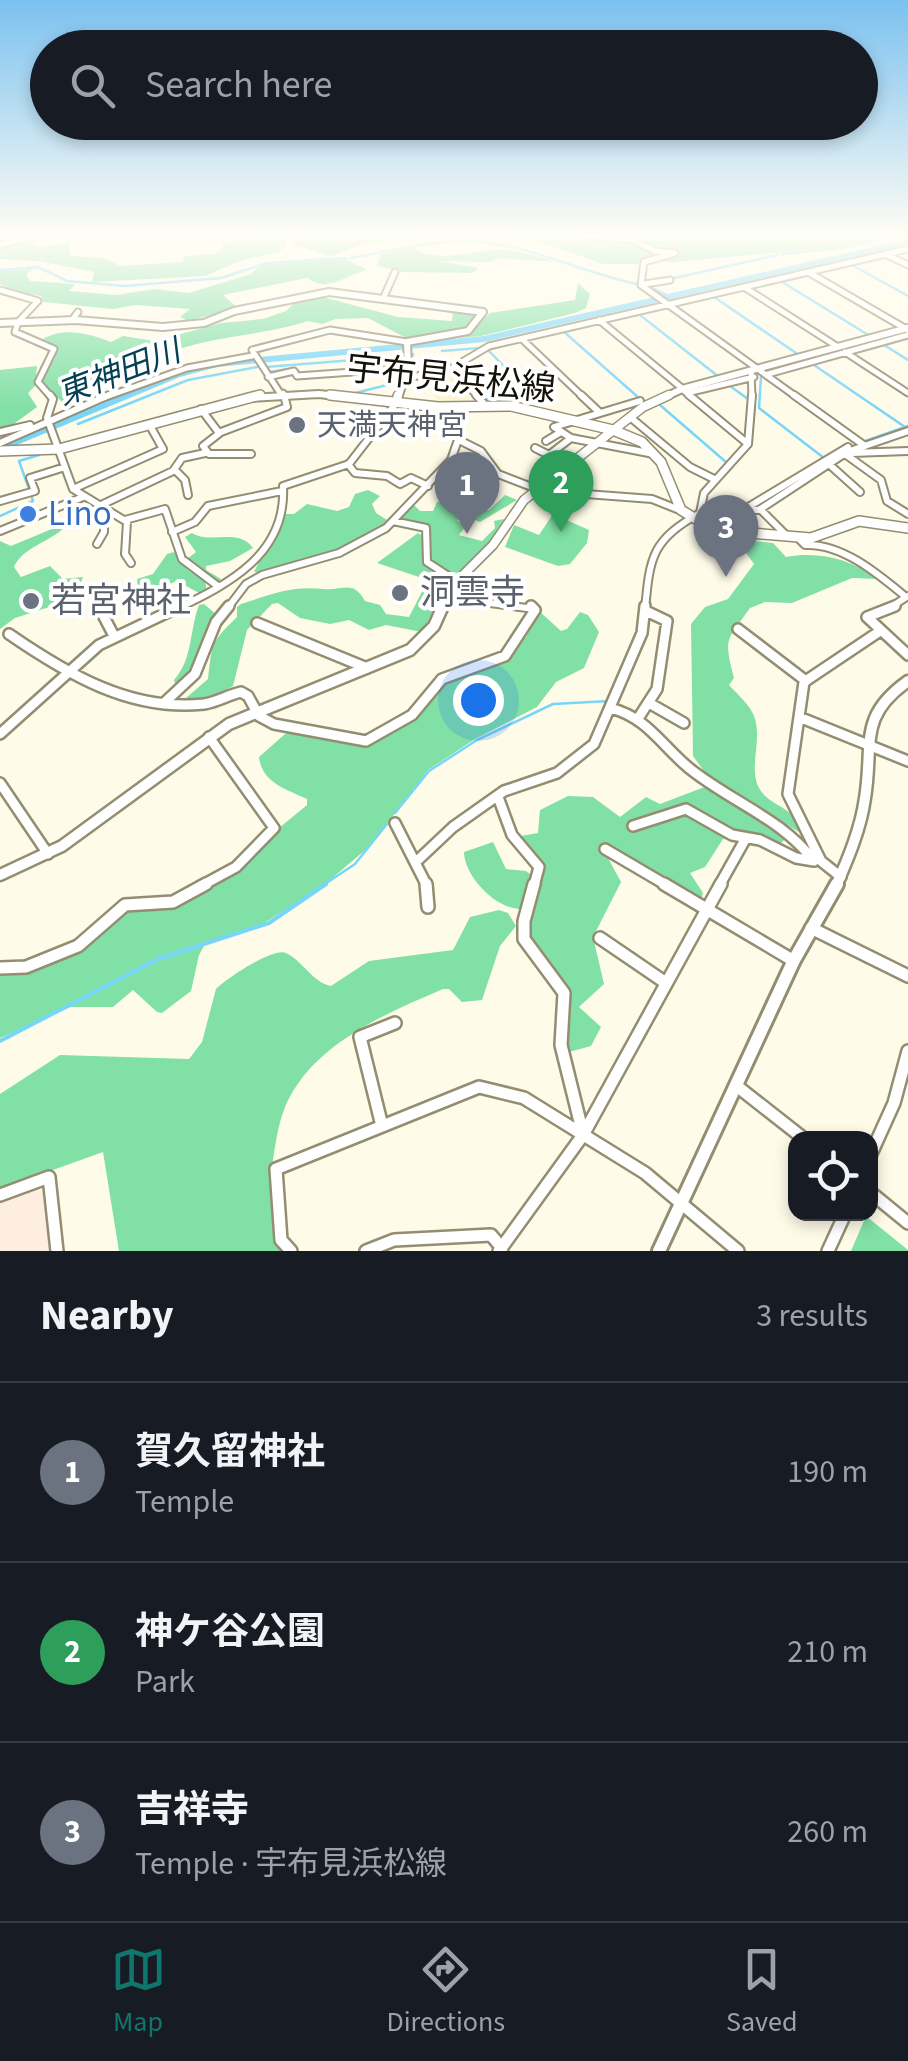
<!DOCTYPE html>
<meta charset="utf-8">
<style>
:root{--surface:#171b24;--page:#20242c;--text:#f1f3f6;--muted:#9ea1a6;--line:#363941;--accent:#0f766e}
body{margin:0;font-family:"Source Sans 3","Noto Sans JP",sans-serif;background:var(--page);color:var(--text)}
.controls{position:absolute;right:30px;bottom:30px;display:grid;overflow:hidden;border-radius:20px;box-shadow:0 5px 15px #0003}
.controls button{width:90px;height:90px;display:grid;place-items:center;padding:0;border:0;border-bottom:2px solid var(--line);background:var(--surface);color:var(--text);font:50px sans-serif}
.you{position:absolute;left:478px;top:700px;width:35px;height:35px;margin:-25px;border:8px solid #fff;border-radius:50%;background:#1a73e8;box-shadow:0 0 0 15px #1a73e833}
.badge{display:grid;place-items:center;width:65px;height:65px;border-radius:50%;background:var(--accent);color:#fff;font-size:32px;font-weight:700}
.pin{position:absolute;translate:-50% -82px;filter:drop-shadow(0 2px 5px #0008)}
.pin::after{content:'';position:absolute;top:52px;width:35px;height:30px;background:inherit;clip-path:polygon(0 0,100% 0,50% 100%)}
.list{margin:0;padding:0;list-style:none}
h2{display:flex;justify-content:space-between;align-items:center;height:130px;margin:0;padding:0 40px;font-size:42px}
h2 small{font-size:32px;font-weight:400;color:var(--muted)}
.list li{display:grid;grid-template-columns:65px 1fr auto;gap:30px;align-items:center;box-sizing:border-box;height:180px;padding:0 40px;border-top:2px solid var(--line)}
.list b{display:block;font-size:38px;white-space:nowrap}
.list p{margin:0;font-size:32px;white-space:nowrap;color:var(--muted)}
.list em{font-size:32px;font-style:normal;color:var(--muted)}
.icon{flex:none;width:55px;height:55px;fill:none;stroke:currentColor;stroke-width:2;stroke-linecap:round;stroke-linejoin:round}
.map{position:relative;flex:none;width:908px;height:1251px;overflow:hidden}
.search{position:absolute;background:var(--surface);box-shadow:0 5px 15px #0003;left:30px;right:30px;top:30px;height:110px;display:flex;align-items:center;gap:25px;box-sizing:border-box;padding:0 35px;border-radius:55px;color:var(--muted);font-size:38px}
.sheet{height:670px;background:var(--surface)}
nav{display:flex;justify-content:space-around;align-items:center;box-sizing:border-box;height:140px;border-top:2px solid var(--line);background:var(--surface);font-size:28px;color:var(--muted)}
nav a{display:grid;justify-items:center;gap:5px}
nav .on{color:var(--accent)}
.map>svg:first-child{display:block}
.built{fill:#fdf5cf}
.education{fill:#fdeee1}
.green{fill:#81e0a5}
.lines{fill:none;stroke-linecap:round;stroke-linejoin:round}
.stream-far1{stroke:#77d5f9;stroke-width:2.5}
.stream{stroke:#77d5f9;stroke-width:4}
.river{fill:#77d5f9;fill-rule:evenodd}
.minor-far3-casing{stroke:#938d71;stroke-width:9}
.minor-far2-casing{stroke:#938d71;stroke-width:10}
.minor-far1-casing{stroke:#938d71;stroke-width:14}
.minor-casing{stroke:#938d71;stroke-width:16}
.tertiary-far3-casing{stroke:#938d71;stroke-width:10}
.tertiary-far2-casing{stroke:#938d71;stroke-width:11}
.tertiary-far1-casing{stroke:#938d71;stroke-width:15}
.tertiary-casing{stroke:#938d71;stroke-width:18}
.secondary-far1-casing{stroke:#938d71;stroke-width:10}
.secondary-casing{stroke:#938d71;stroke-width:12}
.minor-far3{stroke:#fff;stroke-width:5}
.minor-far2{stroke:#fff;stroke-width:6}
.minor-far1{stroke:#fff;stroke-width:9}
.minor{stroke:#fff;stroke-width:11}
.tertiary-far3{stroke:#fff;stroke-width:6}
.tertiary-far2{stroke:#fff;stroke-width:8}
.tertiary-far1{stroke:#fff;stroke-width:10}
.tertiary{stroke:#fff;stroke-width:12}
.secondary-far1{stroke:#fff;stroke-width:6}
.secondary{stroke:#fff;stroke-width:9}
.worship-dot{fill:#6b7280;stroke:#fff;stroke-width:4}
.shop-dot{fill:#3f7fe0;stroke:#fff;stroke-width:4}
.labels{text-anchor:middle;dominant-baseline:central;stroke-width:8;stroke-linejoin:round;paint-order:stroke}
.far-worship-label{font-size:30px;fill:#5b616d;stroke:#fff;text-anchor:start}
.far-water-label{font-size:32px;font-style:italic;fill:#064153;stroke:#fff}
.street-label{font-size:35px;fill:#151308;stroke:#fff}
.shop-label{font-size:35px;fill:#366cbe;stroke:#fff;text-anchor:start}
.worship-label{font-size:35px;fill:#5b616d;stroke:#fff;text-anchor:start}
</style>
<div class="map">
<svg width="908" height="1251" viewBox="0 0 908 1251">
<rect width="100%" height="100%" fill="#fffbe9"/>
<path class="built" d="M 451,370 L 471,393 L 467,394 L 470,404 L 441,405 L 420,378 Z"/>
<path class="education" d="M 38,1188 L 44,1193 L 50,1251 L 0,1251 L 0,1202 Z"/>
<path class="green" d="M 247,236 L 287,236 L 285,246 L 279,252 L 242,260 L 205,276 L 92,282 L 94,272 L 39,261 L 0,259 L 0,246 L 31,242 L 39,248 L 69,242 L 70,256 L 104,258 L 120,266 L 182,262 L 185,256 L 213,254 L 223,249 L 222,243 L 246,241 Z
M 291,236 L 447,236 L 366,243 L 331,256 L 295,245 Z
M 479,236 L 881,236 L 883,238 L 848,246 L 674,262 L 651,261 L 677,253 L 639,264 L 603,264 L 534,240 Z
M 415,248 C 432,263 472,252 493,250 C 509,247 540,257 556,262 L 499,258 L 489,262 L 439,261 L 478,268 L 472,273 L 403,272 L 377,266 L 381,254 Z
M 346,259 L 367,270 C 343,276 329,293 307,278 L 223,295 L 238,308 L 188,321 L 180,317 L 190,309 L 136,305 L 113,309 L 44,302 L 41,296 L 16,292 L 0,284 L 0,271 L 34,269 L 26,274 L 30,281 L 75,284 L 69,291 L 116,295 L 155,289 L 189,293 L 251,274 L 260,265 Z
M 578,283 L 590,294 L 586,308 L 575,313 L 481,336 L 424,341 L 470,332 L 490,313 L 575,300 Z
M 319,296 L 398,317 L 452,321 L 453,309 L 481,314 L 469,328 L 408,339 L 368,318 L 336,319 L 322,324 L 308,321 C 252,340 176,334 131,376 L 110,375 L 91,392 L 63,403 L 41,381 L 57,352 L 55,346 L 43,339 C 63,327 88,333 111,342 L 123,336 L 155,341 L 221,323 L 263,319 L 286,311 L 296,301 Z
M 37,366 L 35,386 L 28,393 L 37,407 L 0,434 L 0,370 Z
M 368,490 L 380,496 L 372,504 L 376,513 L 387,520 C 373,541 282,572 254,572 L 283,514 L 294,514 L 307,504 L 337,511 L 349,507 L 355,494 Z
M 505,495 L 517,500 L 480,522 L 465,516 L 457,520 L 465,527 L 459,535 L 482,541 L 495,528 L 494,521 L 504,519 L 489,544 L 454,576 L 431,565 L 430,528 L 400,517 L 413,504 L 420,511 L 433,511 L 437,502 L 460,496 L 473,510 L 489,510 Z
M 553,514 L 589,530 L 587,543 L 570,564 L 558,566 L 505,547 L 514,525 L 539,535 Z
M 59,526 L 64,528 C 49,542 22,548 14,567 L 21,577 L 50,566 L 63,579 L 83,577 L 74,599 L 15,618 L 0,629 L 0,541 L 11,546 Z
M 192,533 C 211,545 238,527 253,548 L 230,561 L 206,566 L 206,570 L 221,579 L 218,583 L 187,559 L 196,552 L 185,537 Z
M 418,533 L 424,537 L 425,563 L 449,581 L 422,632 L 386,625 L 369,630 L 349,620 L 330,624 L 300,618 L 278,603 L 272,604 L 247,630 L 233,686 L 208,701 L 186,698 L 208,679 C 212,644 211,642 237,617 L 237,607 L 241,604 C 273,594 290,586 323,589 C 343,591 353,579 365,601 L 380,605 L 386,614 L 409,617 L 428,580 L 377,563 Z
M 754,541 L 773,543 L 786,557 C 820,551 850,559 878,579 L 852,578 L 792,603 L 765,602 L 750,608 C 727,641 723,636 734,678 L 729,685 C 737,694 750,705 754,716 C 763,739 748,768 759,788 C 770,808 799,807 799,832 L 712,782 L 693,756 L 691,624 L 705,607 L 728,599 L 754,564 L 744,550 Z
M 174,552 L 188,570 L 205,581 L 207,591 L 199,593 L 177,581 L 156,589 L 140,602 L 137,579 L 153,574 L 167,554 Z
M 204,604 L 217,615 L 191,673 L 176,687 L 174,680 C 193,659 189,632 199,605 Z
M 539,611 L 561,631 L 567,629 L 580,612 L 588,615 L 599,632 L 584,668 L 556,682 L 537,707 L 475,739 L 428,770 L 370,846 L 324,885 L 258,927 L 205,944 L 199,955 L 191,991 L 162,1013 L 157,1012 L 133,990 L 113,1007 L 71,1007 L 0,1038 L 0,972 L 26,971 L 129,908 L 174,906 L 238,870 L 279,828 L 307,805 L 307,799 C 286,789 262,783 259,757 L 285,734 L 291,731 L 361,743 L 414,716 L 440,684 L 495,663 L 526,637 Z
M 707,786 L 788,836 L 779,845 L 723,839 L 705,867 L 690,873 L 703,893 L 701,900 L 602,847 L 621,882 L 593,937 L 604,984 L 579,1007 L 601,1027 L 591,1046 L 569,1052 L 568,991 L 528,938 L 528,923 L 543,873 L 540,859 L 521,836 L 538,833 L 540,810 L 568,796 L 593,797 L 620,817 L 646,797 L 660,804 Z
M 493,842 L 506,869 L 526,871 L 533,876 L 523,909 C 497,911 464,876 464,852 Z
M 499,910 L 508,913 L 516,926 L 500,946 L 482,1000 L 462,1002 L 449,989 L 443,989 C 385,1014 312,1044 285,1107 C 277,1127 274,1153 271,1175 C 268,1196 274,1222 275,1244 L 281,1251 L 119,1251 L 103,1152 L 0,1189 L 0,1094 L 60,1055 L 189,1059 L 202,1042 L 216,989 C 226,979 273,947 286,953 C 303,961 312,982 331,986 L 369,961 L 453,950 L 470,917 Z
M 866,1216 L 908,1250 L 908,1251 L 851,1251 Z"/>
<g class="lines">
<path class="stream-far1" d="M 782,254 L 849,247 L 894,236
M 350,258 C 393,251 437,238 480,242 C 534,247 584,273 637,284
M 850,264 L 908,296
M 0,270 L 38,267 L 67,281 L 125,286 L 221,278 L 267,263 L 346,258
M 670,279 L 778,255
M 779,280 L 870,336
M 647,286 L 669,296
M 714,297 L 799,355
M 640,315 L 719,377
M 563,331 L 639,398
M 884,345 L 908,360
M 442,351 L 479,348
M 811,363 L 905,427
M 410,364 L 413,354
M 266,367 L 404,356
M 269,372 L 295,368 L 301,374
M 761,377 L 759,408 L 824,458
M 730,386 L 748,399
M 703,387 L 748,374
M 476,390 L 484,400 L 526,389 L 487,349
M 309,391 L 328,391
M 355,393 L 399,382
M 660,405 L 727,463
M 78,424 L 188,380 L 257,367
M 865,441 L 908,426
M 29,489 L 19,461 L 39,455
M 0,516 L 33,501 L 31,495
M 650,584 L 650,608
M 647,629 L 649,618
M 395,813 L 429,771 L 477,740 L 553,704 L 610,701
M 322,886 L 355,864 L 387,824"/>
<path class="stream" d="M 0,1041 L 158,959 L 269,923 L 326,884"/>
<path class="river" d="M 908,239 L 908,245 L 484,342 L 217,367 L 180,377 L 0,452 L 0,444 L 172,373 L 216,361 L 484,336 Z"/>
<defs>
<path id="minor-far3" d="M 588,236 L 633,240 L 655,251 L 675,253 L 644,262 L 641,285 L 798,398
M 0,245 L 35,236
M 885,254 L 908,265
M 808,272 L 908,330
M 645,284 L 670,280
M 744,287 L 838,347
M 0,290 L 38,301 L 18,322 L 15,332 L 54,349 L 38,382 L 52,398
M 383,299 L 395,272
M 72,320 L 78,312
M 599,320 L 683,389
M 522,339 L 584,398
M 845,352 L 908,393
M 452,368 L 479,398
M 751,371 L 752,398
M 768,374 L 908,335
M 268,377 L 294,371 L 297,376 L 408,368
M 404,379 L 452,368 L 489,346 L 908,249
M 682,389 L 692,398
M 280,393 L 252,350 L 330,330 L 407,342
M 283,393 L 284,398
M 687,393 L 754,377
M 103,398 L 187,368 L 252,356"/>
<path id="minor-far2" d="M 50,395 L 53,399 L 47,418 L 73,489 L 127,522 L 125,554 L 131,563
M 476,395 L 486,406
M 581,395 L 599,412
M 689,395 L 748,444
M 794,395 L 865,446
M 640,401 L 554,427 L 571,438 L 654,454
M 201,409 L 219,433
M 391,413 L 459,430
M 630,417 L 690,467 L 714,479
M 0,432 L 30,425
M 459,440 L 481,451 L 498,474 L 537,489
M 546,441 L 561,432
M 0,443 L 109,395
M 535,448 L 549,455 L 571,438
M 852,453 L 908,451
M 251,454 L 209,454 L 203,446 L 221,432 L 287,407 L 284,395
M 845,454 L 881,480 L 887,501 L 908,514
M 348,464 L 355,473 L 387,476 L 400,484 L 411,478 L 428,486
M 831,466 L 860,492
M 175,470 L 185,480 L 188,495
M 548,481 L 586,494 L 652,499 L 682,511
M 73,489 L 163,449 L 149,424
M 0,501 L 35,491 L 30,478 L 65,467
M 99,506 L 173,471 L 182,458 L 205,453
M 745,509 L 848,447
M 760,509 L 788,537
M 701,510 L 759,510 L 847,452 L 908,431
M 125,520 L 165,509 L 182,559 L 219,587
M 393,521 L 426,528 L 427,562 L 456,581
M 0,531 L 83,497
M 172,532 L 195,522 L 208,506 L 282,491
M 798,538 L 805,545 C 842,543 878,574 906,597
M 97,544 L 104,532 L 104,508
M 446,597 L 534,609
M 176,609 C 229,584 287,554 283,486 L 349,464 L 397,402
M 227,609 L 246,584 L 262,575 L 339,553 L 386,528 L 451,460 L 459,437 L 456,407
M 645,609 C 650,556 652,540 700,513 L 704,493 L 748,444 L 752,395
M 888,609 L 908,596"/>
<path id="minor-far1" d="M 895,606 L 867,617 L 908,655
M 103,615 L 114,636
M 257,623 L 367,668
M 738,629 L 806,681
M 9,634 C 67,674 131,712 204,704 C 217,702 228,695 241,692 L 248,696 L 259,716 L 274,724 L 366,741 L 412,715 L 442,679 L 505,656 L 535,610 L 531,606
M 165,702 L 195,674 L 216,622 L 229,606
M 649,703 L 684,723
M 610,708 C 647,717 662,746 689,768 C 731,802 781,818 814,861
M 639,717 L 657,689 L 667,621 L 646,611
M 799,717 L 908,761
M 0,734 L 99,645 L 181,606
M 0,783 L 48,854
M 498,797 L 512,835 L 539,867 L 534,886
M 395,823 L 427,886
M 633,826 L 686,809 L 732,835 L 760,840 L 796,858 L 814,861
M 605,849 L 668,886
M 418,860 L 453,827 L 504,791 L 557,773 L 594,744 L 642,633 L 645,606
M 841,877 L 821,861 L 788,794 L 804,682 L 880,631
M 201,886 L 236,867 L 274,828 L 209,737
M 719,886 L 746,838"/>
<path id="minor" d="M 426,884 L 428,907
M 534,884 L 524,921 L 524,939 L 564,993 L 561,1045 L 583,1134
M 664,884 L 794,961
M 811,928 L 908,976
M 600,938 L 666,983
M 0,968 L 26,967 L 78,946 L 125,905 L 173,902 L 206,884
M 738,1087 L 803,1138
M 382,1126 L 360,1037 L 395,1023
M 870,1156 L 894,1103 L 908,1051
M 870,1192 L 908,1223
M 0,1195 L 49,1177 L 57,1251
M 291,1251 L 281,1240 L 276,1169 L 479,1087 L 524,1098 L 645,1173 L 738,1251
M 366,1251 L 394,1240 L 491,1235 L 502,1248
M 499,1251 L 583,1135 L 721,884
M 828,1251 L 845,1214"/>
<path id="tertiary-far3" d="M 0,323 L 76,320 L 163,327 L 204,323 L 234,311 L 329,292 L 483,312 L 468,331 L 407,342 L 408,368 L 398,398
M 663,398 L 682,389 L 908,328"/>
<path id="tertiary-far2" d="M 396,402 L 398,395
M 442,609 L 453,585 L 493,545 L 524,500 L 643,407 L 669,395"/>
<path id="tertiary-far1" d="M 0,875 L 62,846 L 229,724 L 410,650 L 434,626 L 443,606
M 836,886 C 848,859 861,828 865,798 C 874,744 857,717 908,681"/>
<path id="tertiary" d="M 659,1251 L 794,960 L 837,884"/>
<path id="secondary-far1" d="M 251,398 L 319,394 L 353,398"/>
<path id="secondary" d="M 330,395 L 438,407 L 511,406 L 613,430 L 642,442 L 661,462 L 681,510 L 714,530 L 811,538 L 859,521 L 908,528
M 0,451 L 59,449 L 260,395"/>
</defs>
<use href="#minor-far3" class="minor-far3-casing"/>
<use href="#minor-far2" class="minor-far2-casing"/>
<use href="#minor-far1" class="minor-far1-casing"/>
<use href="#minor" class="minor-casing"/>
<use href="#tertiary-far3" class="tertiary-far3-casing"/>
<use href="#tertiary-far2" class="tertiary-far2-casing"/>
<use href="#tertiary-far1" class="tertiary-far1-casing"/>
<use href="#tertiary" class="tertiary-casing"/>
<use href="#secondary-far1" class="secondary-far1-casing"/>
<use href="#secondary" class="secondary-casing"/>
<use href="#minor-far3" class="minor-far3"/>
<use href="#minor-far2" class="minor-far2"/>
<use href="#minor-far1" class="minor-far1"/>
<use href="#minor" class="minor"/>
<use href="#tertiary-far3" class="tertiary-far3"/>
<use href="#tertiary-far2" class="tertiary-far2"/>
<use href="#tertiary-far1" class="tertiary-far1"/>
<use href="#tertiary" class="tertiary"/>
<use href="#secondary-far1" class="secondary-far1"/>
<use href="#secondary" class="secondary"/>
</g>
<linearGradient id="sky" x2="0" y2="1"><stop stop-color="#7bc1ef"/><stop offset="0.57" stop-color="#fffdf5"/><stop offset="1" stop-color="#fffdf5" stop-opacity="0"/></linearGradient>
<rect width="908" height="412" fill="url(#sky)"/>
<g class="worship-dot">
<circle cx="297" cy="425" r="10"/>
<circle cx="400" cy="593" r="10"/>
<circle cx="31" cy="601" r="10"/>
</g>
<circle class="shop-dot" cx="28" cy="514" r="10"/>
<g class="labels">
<g class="far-worship-label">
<text x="317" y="425">天満天神宮</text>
</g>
<g class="far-water-label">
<text transform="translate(119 373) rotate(-21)">東神田川</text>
</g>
<g class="street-label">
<text transform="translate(451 379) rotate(6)">宇布見浜松線</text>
</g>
<g class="shop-label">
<text x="48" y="514">Lino</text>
</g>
<g class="worship-label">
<text x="420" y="593">洞雲寺</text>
<text x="51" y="601">若宮神社</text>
</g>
</g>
</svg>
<div class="controls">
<button><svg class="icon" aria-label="locate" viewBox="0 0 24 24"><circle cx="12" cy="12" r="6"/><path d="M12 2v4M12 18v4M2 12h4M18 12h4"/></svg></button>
</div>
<div class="you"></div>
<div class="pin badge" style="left:467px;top:534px;background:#6b7280">1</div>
<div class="pin badge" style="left:561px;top:532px;background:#2e9e5b">2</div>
<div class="pin badge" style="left:726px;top:577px;background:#6b7280">3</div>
<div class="search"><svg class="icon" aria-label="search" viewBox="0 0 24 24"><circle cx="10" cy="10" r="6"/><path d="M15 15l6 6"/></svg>Search here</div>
</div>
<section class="sheet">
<h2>Nearby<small>3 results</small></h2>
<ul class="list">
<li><span class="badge" style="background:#6b7280">1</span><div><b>賀久留神社</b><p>Temple</p></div><em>190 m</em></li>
<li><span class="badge" style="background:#2e9e5b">2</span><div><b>神ケ谷公園</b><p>Park</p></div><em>210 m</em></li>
<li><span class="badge" style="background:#6b7280">3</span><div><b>吉祥寺</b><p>Temple · 宇布見浜松線</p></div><em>260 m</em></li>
</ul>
</section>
<nav>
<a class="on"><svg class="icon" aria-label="map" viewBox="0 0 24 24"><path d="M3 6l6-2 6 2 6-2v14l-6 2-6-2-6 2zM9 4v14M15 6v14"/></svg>Map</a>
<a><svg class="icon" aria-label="directions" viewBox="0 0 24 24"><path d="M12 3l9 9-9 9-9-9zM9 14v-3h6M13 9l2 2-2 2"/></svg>Directions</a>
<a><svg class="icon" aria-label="saved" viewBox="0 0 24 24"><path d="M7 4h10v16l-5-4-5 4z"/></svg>Saved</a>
</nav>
